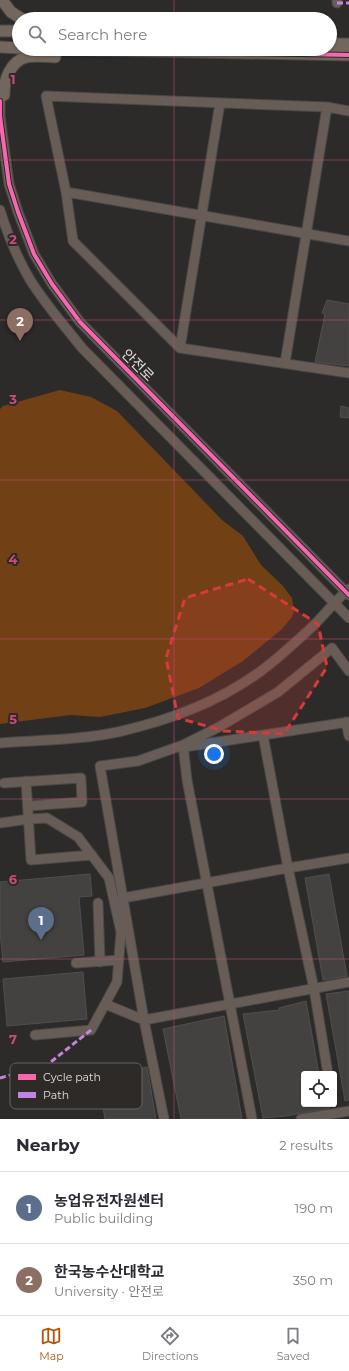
<!DOCTYPE html>
<meta charset="utf-8">
<style>
:root{--surface:#fff;--page:#f2f2f3;--text:#2b2b33;--muted:#7c7c81;--line:#e1e1e2;--accent:#b45309}
body{margin:0;font-family:Montserrat,"Noto Sans KR",sans-serif;background:var(--page);color:var(--text)}
.controls{position:absolute;right:12px;bottom:12px;display:grid;overflow:hidden;border-radius:4px;box-shadow:0 1px 3px #0004}
.controls button{width:36px;height:36px;display:grid;place-items:center;padding:0;border:0;border-bottom:1px solid var(--line);background:var(--surface);color:var(--text);font:20px sans-serif}
.you{position:absolute;left:214px;top:754px;width:14px;height:14px;margin:-10px;border:3px solid #fff;border-radius:50%;background:#1a73e8;box-shadow:0 0 0 6px #1a73e833}
.badge{display:grid;place-items:center;width:26px;height:26px;border-radius:50%;background:var(--accent);color:#fff;font-size:13px;font-weight:700}
.pin{position:absolute;translate:-50% -33px;filter:drop-shadow(0 1px 2px #0008)}
.pin::after{content:'';position:absolute;top:21px;width:14px;height:12px;background:inherit;clip-path:polygon(0 0,100% 0,50% 100%)}
.list{margin:0;padding:0;list-style:none}
h2{display:flex;justify-content:space-between;align-items:center;height:52px;margin:0;padding:0 16px;font-size:17px}
h2 small{font-size:13px;font-weight:400;color:var(--muted)}
.list li{display:grid;grid-template-columns:26px 1fr auto;gap:12px;align-items:center;box-sizing:border-box;height:72px;padding:0 16px;border-top:1px solid var(--line)}
.list b{display:block;font-size:15px;white-space:nowrap}
.list p{margin:0;font-size:13px;white-space:nowrap;color:var(--muted)}
.list em{font-size:13px;font-style:normal;color:var(--muted)}
.icon{flex:none;width:22px;height:22px;fill:none;stroke:currentColor;stroke-width:2;stroke-linecap:round;stroke-linejoin:round}
.map{position:relative;flex:none;width:349px;height:1119px;overflow:hidden}
.search{position:absolute;background:var(--surface);box-shadow:0 1px 3px #0004;left:12px;right:12px;top:12px;height:44px;display:flex;align-items:center;gap:10px;box-sizing:border-box;padding:0 14px;border-radius:22px;color:var(--muted);font-size:15px}
.sheet{height:196px;background:var(--surface)}
nav{display:flex;justify-content:space-around;align-items:center;box-sizing:border-box;height:56px;border-top:1px solid var(--line);background:var(--surface);font-size:11px;color:var(--muted)}
nav a{display:grid;justify-items:center;gap:2px}
nav .on{color:var(--accent)}
.map>svg:first-child{display:block}
.forest{fill:#714014}
.building{fill:#444241;stroke:#514f4e}
.lines{fill:none;stroke-linecap:round;stroke-linejoin:round}
.minor-casing{stroke:#494847;stroke-width:11}
.major-casing{stroke:#494847;stroke-width:13}
.minor{stroke:#675d56;stroke-width:9}
.major{stroke:#73665d;stroke-width:11}
.quiet{stroke:#c483df;stroke-width:3;stroke-dasharray:6 3;stroke-linecap:butt}
.cycleway-casing{stroke:#2e2a28;stroke-width:6}
.cycleway{stroke:#f766af;stroke-width:4}
.marked{fill:#d73a3a;fill-opacity:0.2;stroke:#d73a3a;stroke-width:3;stroke-dasharray:8 5;stroke-linejoin:round}
.grid{fill:none;stroke:#ca4a7c;stroke-width:1;stroke-opacity:0.55}
.labels{text-anchor:middle;dominant-baseline:central;stroke-width:4;stroke-linejoin:round;paint-order:stroke}
.street-label{font-size:14px;fill:#e1dedd;stroke:#2e2a28}
.key{fill:#2e2a28;stroke:#64605e;stroke-width:1}
.key-label{font-size:11px;fill:#e1dedd}
.grid-label{font-size:13px;text-anchor:middle;font-weight:bold;fill:#ca4a7c;stroke:#2e2a28;stroke-width:4;stroke-linejoin:round;paint-order:stroke}
</style>
<div class="map">
<svg width="349" height="1119" viewBox="0 0 349 1119">
<rect width="100%" height="100%" fill="#2d2b29"/>
<path class="forest" d="M 60,390 L 91,397 L 117,411 L 222,520 L 243,536 L 261,565 L 283,586 L 292,598 L 294,611 L 292,617 L 281,630 L 243,661 L 199,688 L 145,708 L 100,717 L 70,715 L 0,724 L 0,409 L 3,406 Z"/>
<path class="building" d="M 327,300 L 349,304 L 349,366 L 315,362 L 325,314 L 322,313 Z
M 341,406 L 349,408 L 349,418 L 340,417 Z
M 90,874 L 92,896 L 79,897 L 84,955 L 3,962 L 0,931 L 0,882 Z
M 329,874 L 347,976 L 323,980 L 305,878 Z
M 83,972 L 87,1019 L 7,1026 L 3,979 Z
M 349,991 L 349,1100 L 345,1101 L 326,994 Z
M 306,1001 L 319,1074 L 304,1074 L 304,1104 L 330,1104 L 330,1108 L 286,1116 L 263,1118 L 243,1014 L 279,1010 L 279,1008 Z
M 224,1016 L 242,1119 L 181,1119 L 163,1029 Z
M 147,1067 L 156,1119 L 105,1119 L 98,1078 Z"/>
<g class="lines">
<defs>
<path id="minor" d="M 337,0 L 337,3
M 0,101 L 0,116 L 9,184 L 18,212 L 34,254 L 52,284 L 80,322 L 349,595
M 349,111 L 327,107 L 46,96 L 66,192 L 73,241 L 180,348 L 349,373
M 66,192 L 349,241
M 0,210 C 7,233 17,257 29,278 C 44,303 64,325 82,348 L 349,618
M 180,348 L 220,103
M 285,363 L 327,107
M 346,722 L 349,736
M 263,735 L 288,868 L 314,989 L 328,1074
M 0,743 C 39,740 80,740 118,732 C 171,720 227,699 270,664 C 285,652 299,639 313,626 C 325,614 336,600 349,589
M 183,745 L 187,780 L 252,1119
M 184,747 L 349,722
M 26,781 L 31,860 L 92,855
M 4,783 L 81,778 L 82,802 L 28,806
M 0,823 L 29,819 L 47,818 L 78,837 L 109,878 L 121,932 L 117,982 L 91,1030 L 35,1035
M 123,898 L 288,868 L 349,858
M 98,903 L 100,962
M 76,963 L 119,960
M 105,1004 L 144,1020 L 349,982
M 164,1119 L 144,1020 L 100,766 L 138,761 L 183,745 L 219,727 L 278,692 L 332,648 L 349,671
M 301,1119 L 349,1111"/>
<path id="major" d="M 2,0 L 11,12 L 22,19
M 0,31 L 19,31
M 330,44 L 349,44
M 0,47 L 19,48
M 47,49 L 349,55
M 0,97 L 4,95 C 4,80 10,61 27,57 C 35,55 47,57 55,57 L 56,49"/>
</defs>
<use href="#minor" class="minor-casing"/>
<use href="#major" class="major-casing"/>
<use href="#minor" class="minor"/>
<use href="#major" class="major"/>
<path class="quiet" d="M 337,3 L 349,3
M 0,1078 L 47,1065 L 91,1030"/>
<defs>
<path id="cycleway" d="M 47,49 L 349,55
M 0,101 L 0,116 L 9,184 L 18,212 L 34,254 L 52,284 L 80,322 L 349,595"/>
</defs>
<use href="#cycleway" class="cycleway-casing"/>
<use href="#cycleway" class="cycleway"/>
</g>
<path class="marked" d="M 248,579 L 318,624 L 327,667 L 284,734 L 224,731 L 178,718 L 166,658 L 185,598 Z"/>
<path class="grid" d="M 174,0 L 174,19M 174,49 L 174,1119M 0,160 L 349,160M 0,320 L 349,320M 0,480 L 349,480M 0,639 L 349,639M 0,799 L 349,799M 0,959 L 349,959"/>
<g class="labels">
<g class="street-label">
<text transform="translate(138 365) rotate(45)">안전로</text>
</g>
</g>
<rect x="10" y="1063" width="132" height="46" rx="6" class="key"/>
<rect x="18" y="1074" width="18" height="6" fill="#f766af"/>
<rect x="18" y="1092" width="18" height="6" fill="#c483df"/>
<g class="key-label">
<text x="43" y="1081">Cycle path</text>
<text x="43" y="1099">Path</text>
</g>
<g class="grid-label">
<text x="13" y="84">1</text>
<text x="13" y="244">2</text>
<text x="13" y="404">3</text>
<text x="13" y="564">4</text>
<text x="13" y="724">5</text>
<text x="13" y="884">6</text>
<text x="13" y="1044">7</text>
</g>
</svg>
<div class="controls">
<button><svg class="icon" aria-label="locate" viewBox="0 0 24 24"><circle cx="12" cy="12" r="6"/><path d="M12 2v4M12 18v4M2 12h4M18 12h4"/></svg></button>
</div>
<div class="you"></div>
<div class="pin badge" style="left:41px;top:940px;background:#5c6f8a">1</div>
<div class="pin badge" style="left:20px;top:341px;background:#8d6e63">2</div>
<div class="search"><svg class="icon" aria-label="search" viewBox="0 0 24 24"><circle cx="10" cy="10" r="6"/><path d="M15 15l6 6"/></svg>Search here</div>
</div>
<section class="sheet">
<h2>Nearby<small>2 results</small></h2>
<ul class="list">
<li><span class="badge" style="background:#5c6f8a">1</span><div><b>농업유전자원센터</b><p>Public building</p></div><em>190 m</em></li>
<li><span class="badge" style="background:#8d6e63">2</span><div><b>한국농수산대학교</b><p>University · 안전로</p></div><em>350 m</em></li>
</ul>
</section>
<nav>
<a class="on"><svg class="icon" aria-label="map" viewBox="0 0 24 24"><path d="M3 6l6-2 6 2 6-2v14l-6 2-6-2-6 2zM9 4v14M15 6v14"/></svg>Map</a>
<a><svg class="icon" aria-label="directions" viewBox="0 0 24 24"><path d="M12 3l9 9-9 9-9-9zM9 14v-3h6M13 9l2 2-2 2"/></svg>Directions</a>
<a><svg class="icon" aria-label="saved" viewBox="0 0 24 24"><path d="M7 4h10v16l-5-4-5 4z"/></svg>Saved</a>
</nav>
